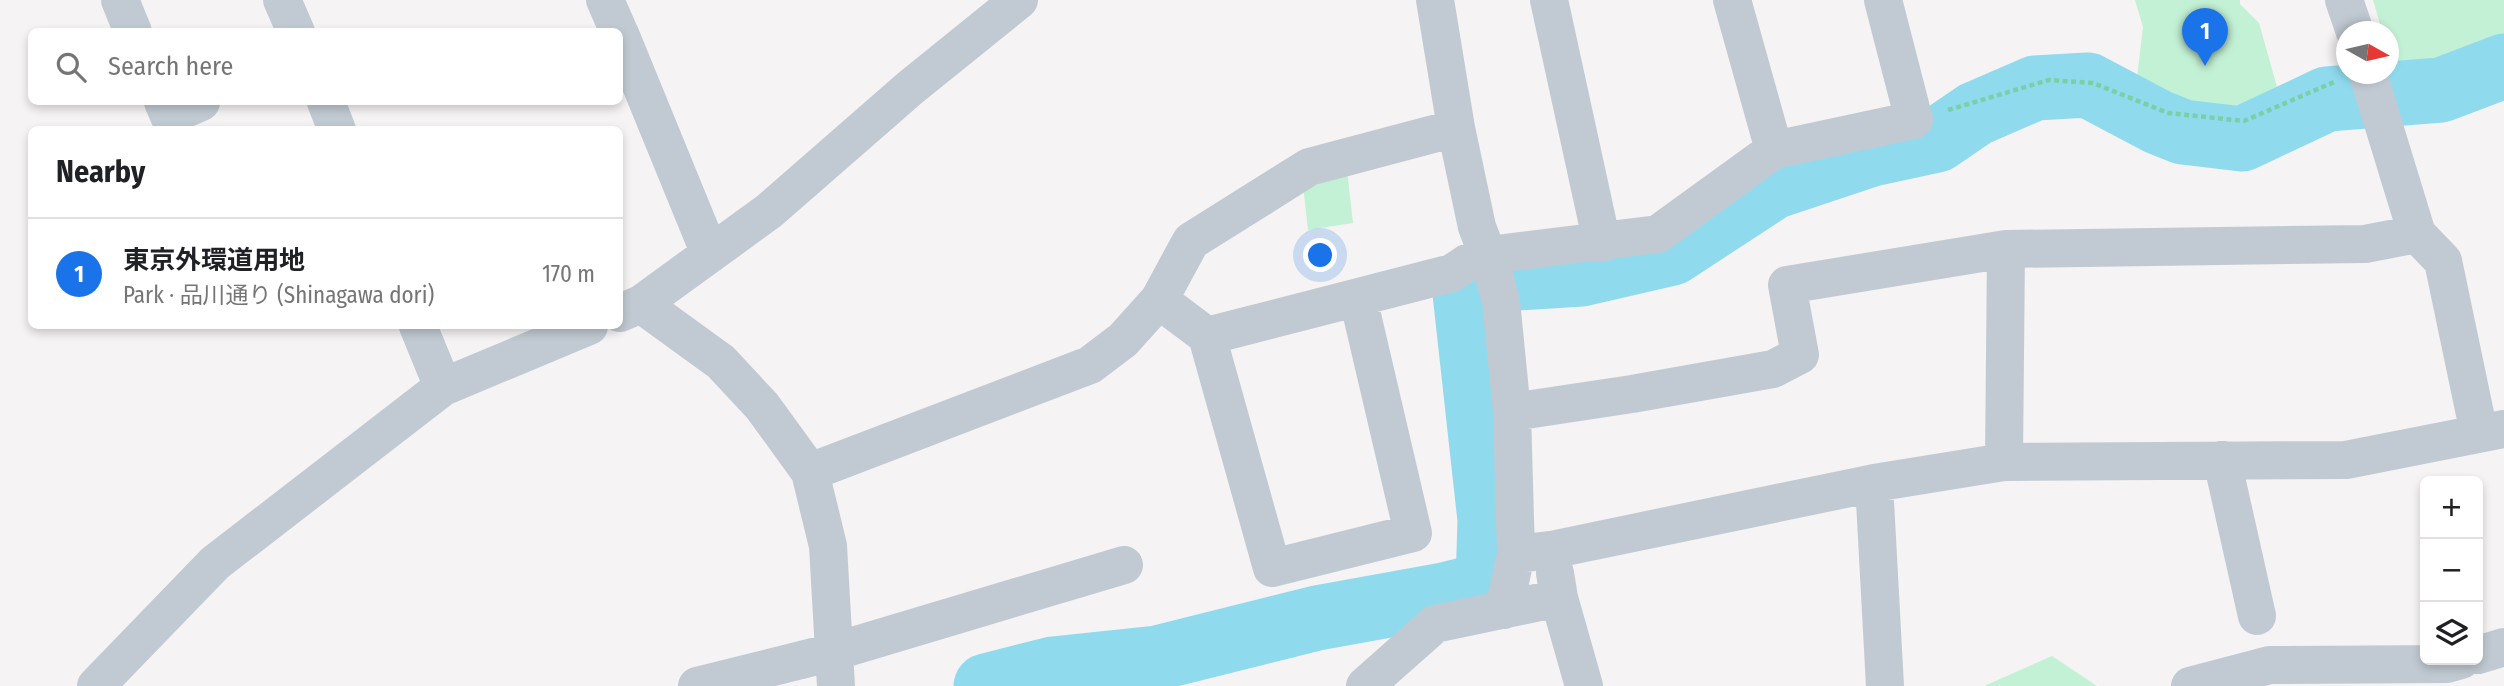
<!DOCTYPE html>
<meta charset="utf-8">
<style>
:root{--surface:#fff;--page:#f2f2f2;--text:#202124;--muted:#757577;--line:#e0e0e0;--accent:#1a73e8}
body{margin:0;font-family:"Fira Sans Condensed","Noto Sans JP",sans-serif;background:var(--page);color:var(--text)}
.controls{position:absolute;right:21px;bottom:21px;display:grid;overflow:hidden;border-radius:10px;box-shadow:0 4px 10px #0003}
.controls button{width:63px;height:63px;display:grid;place-items:center;padding:0;border:0;border-bottom:2px solid var(--line);background:var(--surface);color:var(--text);font:35px sans-serif}
.compass{position:absolute;left:2336px;top:21px;width:63px;height:63px;border-radius:50%;background:var(--surface);box-shadow:0 4px 10px #0003;rotate:98deg}
.you{position:absolute;left:1321px;top:256px;width:24px;height:24px;margin:-18px;border:5px solid #fff;border-radius:50%;background:#1a73e8;box-shadow:0 0 0 10px #1a73e833}
.badge{display:grid;place-items:center;width:46px;height:46px;border-radius:50%;background:var(--accent);color:#fff;font-size:23px;font-weight:700}
.pin{position:absolute;translate:-50% -58px;filter:drop-shadow(0 2px 4px #0008)}
.pin::after{content:'';position:absolute;top:37px;width:24px;height:21px;background:inherit;clip-path:polygon(0 0,100% 0,50% 100%)}
.list{margin:0;padding:0;list-style:none}
h2{display:flex;justify-content:space-between;align-items:center;height:91px;margin:0;padding:0 28px;font-size:30px}
h2 small{font-size:23px;font-weight:400;color:var(--muted)}
.list li{display:grid;grid-template-columns:46px 1fr auto;gap:21px;align-items:center;box-sizing:border-box;height:112px;padding:0 28px;border-top:2px solid var(--line)}
.list b{display:block;font-size:26px;white-space:nowrap}
.list p{margin:0;font-size:23px;white-space:nowrap;color:var(--muted)}
.list em{font-size:23px;font-style:normal;color:var(--muted)}
.icon{flex:none;width:38px;height:38px;fill:none;stroke:currentColor;stroke-width:2;stroke-linecap:round;stroke-linejoin:round}
.map{position:relative;flex:none;width:2504px;height:686px;overflow:hidden}
.search{position:absolute;background:var(--surface);box-shadow:0 4px 10px #0003;left:28px;top:28px;width:595px;height:77px;display:flex;align-items:center;gap:18px;box-sizing:border-box;padding:0 24px;border-radius:10px;color:var(--muted);font-size:26px}
.panel{position:absolute;background:var(--surface);box-shadow:0 4px 10px #0003;left:28px;top:126px;width:595px;height:203px;border-radius:10px}
.map>svg:first-child{display:block}
.green{fill:#c3f1d5}
.lines{fill:none;stroke-linecap:round;stroke-linejoin:round}
.river{stroke:#90daee;stroke-width:65}
.path{stroke:#7ad0a6;stroke-width:4.5;stroke-dasharray:5 3.5;stroke-linecap:butt}
.minor{stroke:#c1cad2;stroke-width:38}
</style>
<div class="map">
<svg width="2504" height="686" viewBox="0 0 2504 686">
<rect width="100%" height="100%" fill="#f5f3f3"/>
<path class="green" d="M 2135,0 L 2240,0 L 2240,4 L 2259,23 L 2277,87 L 2238,106 L 2199,104 L 2136,86 L 2143,27 Z
M 2373,0 L 2504,0 L 2504,50 L 2469,65 L 2396,78 L 2389,53 L 2388,32 L 2382,31 Z
M 1347,170 L 1353,223 L 1308,230 L 1303,185 Z
M 2052,656 L 2097,686 L 1984,686 Z"/>
<g class="lines">
<path class="river" d="M 986,686 L 1053,669 L 1157,658 L 1317,618 L 1444,595 L 1488,584 L 1490,520 L 1465,293 L 1470,281 L 1581,274 L 1672,253 L 1773,187 L 1872,154 L 1937,140 L 1975,114 L 2035,88 L 2088,85 L 2158,122 L 2183,132 L 2242,139 L 2327,99 L 2441,90 L 2504,66"/>
<path class="path" d="M 1948,110 L 2049,80 L 2093,83 L 2168,113 L 2244,121 L 2334,82"/>
<path class="minor" d="M 120,0 L 133,32
M 282,0 L 296,32
M 605,0 L 619,32
M 1435,0 L 1456,128 L 1477,227 L 1489,258 L 1501,301 L 1512,412 L 1516,554 L 1504,610
M 1549,0 L 1602,243
M 1732,0 L 1774,150
M 2344,0 L 2355,32
M 620,34 L 710,254
M 2368,74 L 2417,234 L 2443,261 L 2479,433
M 163,102 L 169,116 L 201,102
M 326,102 L 337,130
M 1159,300 L 1207,336 L 1272,568 L 1413,533 L 1358,298
M 641,304 L 721,362 L 762,406 L 810,472 L 828,546 L 836,686
M 620,313 L 641,304 L 769,211 L 910,88 L 1019,0
M 418,326 L 443,387
M 1207,336 L 1452,273 L 1467,263 L 1488,255 L 1658,234 L 1774,150 L 1914,120 L 1883,0
M 1512,412 L 1632,394 L 1773,369 L 1800,355 L 1787,285 L 2006,249 L 2365,244 L 2417,234
M 2222,460 L 2257,616
M 2004,462 L 2006,249
M 810,472 L 1090,365 L 1123,340 L 1159,300 L 1191,241 L 1309,167 L 1456,128
M 1874,483 L 1885,686
M 1516,554 L 1551,550 L 1874,483 L 2004,462 L 2346,460 L 2504,429
M 1555,573 L 1559,598 L 1584,686
M 2478,655 L 2504,647
M 96,686 L 215,563 L 443,387 L 589,326
M 697,686 L 833,652 L 1124,565
M 1365,686 L 1435,624 L 1559,598
M 2190,686 L 2270,665 L 2447,664 L 2461,660"/>
</g>
</svg>
<div class="controls">
<button>+</button>
<button>−</button>
<button><svg class="icon" aria-label="layers" viewBox="0 0 24 24"><path d="M12 4l9 5-9 5-9-5zM3 14l9 5 9-5"/></svg></button>
</div>
<svg class="compass" viewBox="-18 -18 36 36"><path d="M0-13l5 13h-10z" fill="#e53935"/><path d="M0 13l5-13h-10z" fill="#757577"/></svg>
<div class="you"></div>
<div class="pin badge" style="left:2205px;top:66px">1</div>
<div class="search"><svg class="icon" aria-label="search" viewBox="0 0 24 24"><circle cx="10" cy="10" r="6"/><path d="M15 15l6 6"/></svg>Search here</div>
<section class="panel">
<h2>Nearby<small></small></h2>
<ul class="list">
<li><span class="badge">1</span><div><b>東京外環道用地</b><p>Park · 品川通り (Shinagawa dori)</p></div><em>170 m</em></li>
</ul>
</section>
</div>
